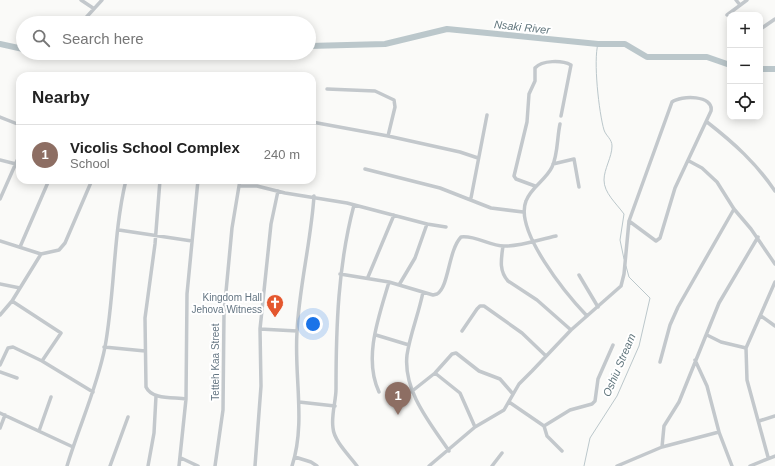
<!DOCTYPE html>
<meta charset="utf-8">
<style>
:root{--surface:#fff;--page:#f6f6f6;--text:#222;--muted:#767676;--line:#e0e0e0;--accent:#e4572e}
body{margin:0;font-family:Arial,sans-serif;background:var(--page);color:var(--text)}
.controls{position:absolute;right:12px;top:12px;display:grid;overflow:hidden;border-radius:8px;box-shadow:0 2px 10px #0003}
.controls button{width:36px;height:36px;display:grid;place-items:center;padding:0;border:0;border-bottom:1px solid var(--line);background:var(--surface);color:var(--text);font:20px sans-serif}
.you{position:absolute;left:313px;top:324px;width:14px;height:14px;margin:-10px;border:3px solid #fff;border-radius:50%;background:#1a73e8;box-shadow:0 0 0 6px #1a73e833}
.badge{display:grid;place-items:center;width:26px;height:26px;border-radius:50%;background:var(--accent);color:#fff;font-size:13px;font-weight:700}
.pin{position:absolute;translate:-50% -33px;filter:drop-shadow(0 1px 2px #0008)}
.pin::after{content:'';position:absolute;top:21px;width:14px;height:12px;background:inherit;clip-path:polygon(0 0,100% 0,50% 100%)}
.list{margin:0;padding:0;list-style:none}
h2{display:flex;justify-content:space-between;align-items:center;height:52px;margin:0;padding:0 16px;font-size:17px}
h2 small{font-size:13px;font-weight:400;color:var(--muted)}
.list li{display:grid;grid-template-columns:26px 1fr auto;gap:12px;align-items:center;box-sizing:border-box;height:60px;padding:0 16px;border-top:1px solid var(--line)}
.list b{display:block;font-size:15px;white-space:nowrap}
.list p{margin:0;font-size:13px;white-space:nowrap;color:var(--muted)}
.list em{font-size:13px;font-style:normal;color:var(--muted)}
.icon{flex:none;width:22px;height:22px;fill:none;stroke:currentColor;stroke-width:2;stroke-linecap:round;stroke-linejoin:round}
.map{position:relative;flex:none;width:775px;height:466px;overflow:hidden}
.search{position:absolute;background:var(--surface);box-shadow:0 2px 10px #0003;left:16px;top:16px;width:300px;height:44px;display:flex;align-items:center;gap:10px;box-sizing:border-box;padding:0 14px;border-radius:22px;color:var(--muted);font-size:15px}
.panel{position:absolute;background:var(--surface);box-shadow:0 2px 10px #0003;left:16px;top:72px;width:300px;height:112px;border-radius:12px}
.map>svg:first-child{display:block}
.lines{fill:none;stroke-linecap:round;stroke-linejoin:round}
.stream{stroke:#bbc7cb;stroke-width:1}
.river{stroke:#bbc7cb;stroke-width:6}
.minor{stroke:#c3c8cc;stroke-width:3.5}
.labels{text-anchor:middle;dominant-baseline:central;stroke-width:4;stroke-linejoin:round;paint-order:stroke}
.poi-label{font-size:10px;fill:#657683;stroke:#fff;text-anchor:end}
.street-label{font-size:10px;fill:#657683;stroke:#fff}
.water-label{font-size:11px;font-style:italic;fill:#60757c;stroke:#fff}
</style>
<div class="map">
<svg width="775" height="466" viewBox="0 0 775 466">
<rect width="100%" height="100%" fill="#fafaf8"/>
<g class="lines">
<path class="stream" d="M 598,44 C 593,60 599,113 604,130 C 606,136 612,139 612,146 C 612,157 604,169 604,180 C 604,193 616,203 624,214 L 620,240 L 624,259
M 584,466 L 590,438 L 617,396 L 639,346 L 650,298 L 629,277 L 626,266"/>
<path class="river" d="M 0,44 L 23,49
M 309,46 L 385,44 L 447,29 L 598,44 L 625,44 L 647,57 L 707,57 L 730,65
M 38,53 L 47,55 L 114,53
M 760,69 L 775,69"/>
<path class="minor" d="M 81,0 L 93,8
M 736,0 L 740,5
M 727,15 L 747,0
M 81,23 L 102,0
M 762,28 L 775,19
M 327,89 L 375,91 L 394,100 L 395,107 L 388,136
M 0,117 L 20,125
M 312,122 L 388,136 L 460,152 L 478,158
M 707,122 C 734,143 756,163 775,191
M 560,124 C 557,137 558,155 552,167 C 546,180 531,187 526,201 C 514,231 567,295 587,316
M 0,160 L 20,165
M 689,161 L 702,168 L 717,182 L 734,209 L 751,229 L 775,264
M 553,164 L 574,159 L 579,187
M 365,169 L 440,188 L 491,208 L 523,212
M 160,180 L 155,244 L 145,318 L 146,387 C 152,400 174,397 186,399
M 239,186 L 257,186 L 285,193 L 347,203 L 427,224 L 446,227
M 535,186 L 516,179 L 514,176 L 527,122 L 529,94 L 535,81 L 535,68 C 542,60 562,60 571,65 L 561,116
M 471,198 L 487,115
M 0,199 L 20,154
M 354,205 C 338,265 336,327 336,389 C 336,401 331,415 333,428 C 334,441 349,455 357,466
M 119,230 L 192,241
M 0,241 L 41,254 L 59,250 L 65,243 L 92,180
M 503,246 C 501,260 499,271 508,281 L 537,300 L 571,330
M 20,247 L 49,180
M 340,274 L 389,282 L 433,295 L 437,294 C 449,287 448,251 461,237 C 475,235 490,246 504,246 C 518,247 541,239 556,236
M 579,275 L 598,307
M 368,277 L 394,215
M 0,284 L 20,288
M 399,285 L 415,258 L 427,224
M 423,292 C 419,313 410,334 407,355 C 403,391 430,423 449,451
M 12,301 L 61,333 L 42,361
M 0,315 L 12,301 L 41,254
M 761,316 L 775,326
M 260,329 L 297,331
M 462,331 L 477,309 L 480,306 L 484,306 L 522,333 L 546,356
M 376,335 L 409,345
M 707,335 L 721,342 L 746,348
M 104,347 L 145,351
M 695,360 L 707,386 L 719,432 L 732,466
M 660,362 L 670,325 L 678,307 L 734,209
M 0,365 L 8,348 L 13,347 L 42,361 L 93,392
M 0,372 L 17,378
M 435,373 L 460,393 L 475,427
M 379,392 C 363,358 379,316 389,282
M 411,392 L 435,373 L 452,354 L 456,353 L 479,371 L 500,379 L 513,394
M 299,402 L 335,406
M 509,402 L 544,426 L 547,436 L 562,451
M 0,413 L 73,447
M 759,421 L 775,416
M 544,426 L 570,410 L 592,404 L 595,401 L 598,379 L 613,345
M 0,428 L 5,415
M 39,431 L 51,397
M 662,447 L 664,426 L 679,402 L 719,303 L 758,237
M 295,457 L 311,462 L 317,466
M 768,457 L 747,380 L 746,348 L 775,282
M 181,458 L 198,466
M 67,466 C 79,426 97,388 105,347 C 115,292 113,234 126,180
M 110,466 L 128,417
M 148,466 L 154,433 L 156,396
M 179,466 L 186,399 L 187,294 L 198,180
M 215,466 L 223,410 L 224,313 L 232,228 L 240,180
M 255,466 L 261,386 L 260,329 L 271,224 L 278,191
M 292,466 C 306,423 294,377 297,332 C 299,287 311,242 314,196
M 429,466 L 475,427 L 504,410 L 519,384 L 532,371 L 571,330 L 621,286 L 624,274 L 629,221 L 672,102 C 681,95 714,95 711,111 L 675,188 L 660,238 L 656,241 L 629,221
M 492,466 L 502,453
M 617,466 L 662,447 L 719,432
M 750,466 L 775,456"/>
</g>
<defs>
<symbol id="church-pin" viewBox="-11 -11 22 30"><path d="M0 17L-7.5 6A9.5 9.5 0 1 1 7.5 6Z" fill="#e4572e" stroke="#fff"/><path d="M-1.2-6h2.4v3.5h3.3v2.4h-3.3V6h-2.4V-.1h-3.3v-2.4h3.3Z" fill="#fff"/></symbol>
</defs>
<g fill-rule="evenodd">
<use href="#church-pin" x="265" y="293" width="20" height="27"/>
</g>
<g class="labels">
<g class="poi-label">
<text x="262" y="297">Kingdom Hall<tspan x="262" dy="12">Jehova Witness</tspan></text>
</g>
<g class="street-label">
<text transform="translate(215 362) rotate(-90)">Tetteh Kaa Street</text>
</g>
<g class="water-label">
<text transform="translate(522 27) rotate(6)">Nsaki River</text>
<text transform="translate(619 365) rotate(-67)">Oshiu Stream</text>
</g>
</g>
</svg>
<div class="controls">
<button>+</button>
<button>−</button>
<button><svg class="icon" aria-label="locate" viewBox="0 0 24 24"><circle cx="12" cy="12" r="6"/><path d="M12 2v4M12 18v4M2 12h4M18 12h4"/></svg></button>
</div>
<div class="you"></div>
<div class="pin badge" style="left:398px;top:415px;background:#8d6e63">1</div>
<div class="search"><svg class="icon" aria-label="search" viewBox="0 0 24 24"><circle cx="10" cy="10" r="6"/><path d="M15 15l6 6"/></svg>Search here</div>
<section class="panel">
<h2>Nearby<small></small></h2>
<ul class="list">
<li><span class="badge" style="background:#8d6e63">1</span><div><b>Vicolis School Complex</b><p>School</p></div><em>240 m</em></li>
</ul>
</section>
</div>
